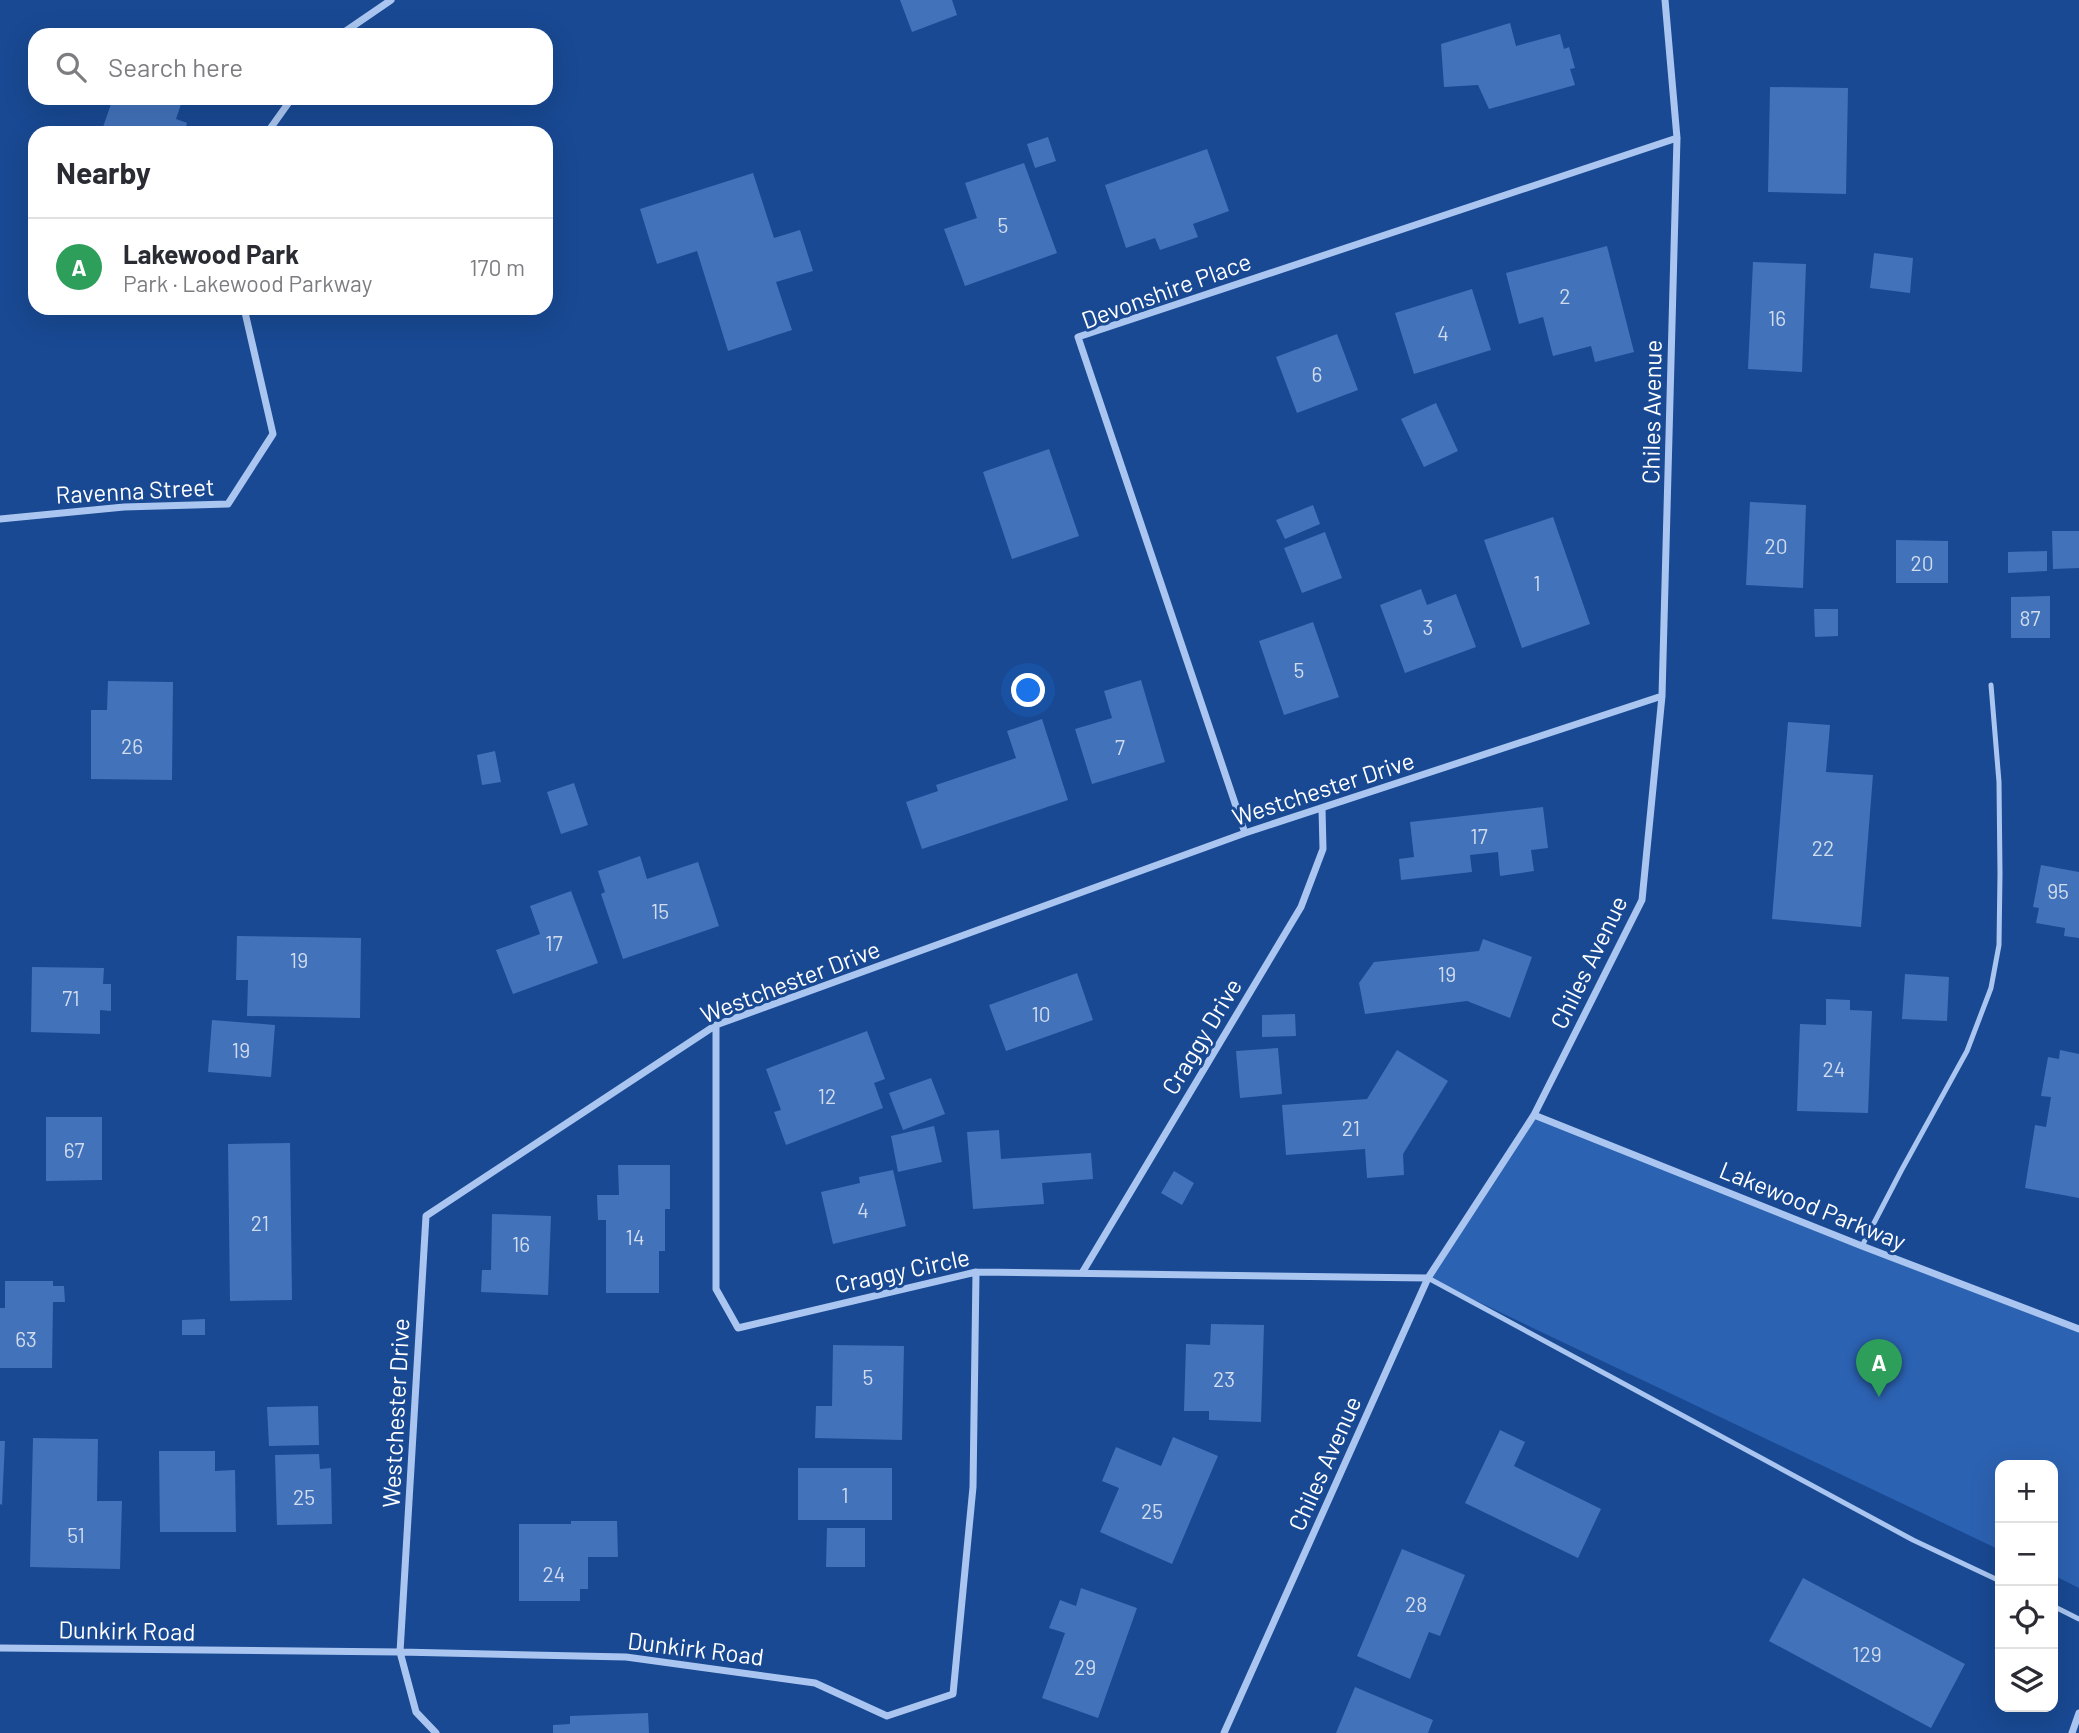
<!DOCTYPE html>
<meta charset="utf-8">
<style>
:root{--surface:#fff;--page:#f2f2f3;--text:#2b2b33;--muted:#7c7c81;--line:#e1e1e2;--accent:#2563eb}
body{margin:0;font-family:Barlow,sans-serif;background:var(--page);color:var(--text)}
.controls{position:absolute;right:21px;bottom:21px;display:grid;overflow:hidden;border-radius:14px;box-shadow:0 7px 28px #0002}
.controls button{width:63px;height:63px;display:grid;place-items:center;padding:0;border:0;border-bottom:2px solid var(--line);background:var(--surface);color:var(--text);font:35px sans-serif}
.you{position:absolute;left:1029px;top:691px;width:24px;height:24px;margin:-18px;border:5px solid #fff;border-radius:50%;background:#1a73e8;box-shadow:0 0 0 10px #1a73e833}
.badge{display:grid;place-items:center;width:46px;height:46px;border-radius:50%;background:var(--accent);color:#fff;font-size:23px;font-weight:700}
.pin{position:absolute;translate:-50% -58px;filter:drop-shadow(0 2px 4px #0008)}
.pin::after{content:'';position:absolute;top:37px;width:24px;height:21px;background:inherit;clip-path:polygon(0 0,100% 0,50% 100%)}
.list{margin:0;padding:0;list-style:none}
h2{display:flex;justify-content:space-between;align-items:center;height:91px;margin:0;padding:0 28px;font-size:30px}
h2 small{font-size:23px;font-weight:400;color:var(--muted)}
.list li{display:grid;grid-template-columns:46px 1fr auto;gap:21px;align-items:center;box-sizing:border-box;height:98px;padding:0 28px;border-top:2px solid var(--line)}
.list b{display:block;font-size:26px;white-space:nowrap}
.list p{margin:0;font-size:23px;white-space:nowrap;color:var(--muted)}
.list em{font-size:23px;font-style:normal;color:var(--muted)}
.icon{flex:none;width:38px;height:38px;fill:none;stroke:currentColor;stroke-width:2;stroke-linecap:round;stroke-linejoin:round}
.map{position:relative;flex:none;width:2079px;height:1733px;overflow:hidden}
.search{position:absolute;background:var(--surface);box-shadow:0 7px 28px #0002;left:28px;top:28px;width:525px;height:77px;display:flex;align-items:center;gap:18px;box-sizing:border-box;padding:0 24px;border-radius:21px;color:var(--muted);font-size:26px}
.panel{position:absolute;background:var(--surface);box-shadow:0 7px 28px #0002;left:28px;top:126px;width:525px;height:189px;border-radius:21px}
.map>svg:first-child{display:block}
.green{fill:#2c62b2}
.building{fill:#4272ba}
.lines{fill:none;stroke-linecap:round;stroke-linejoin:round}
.service{stroke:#aac6f0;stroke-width:5}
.minor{stroke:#aac6f0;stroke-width:7}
.labels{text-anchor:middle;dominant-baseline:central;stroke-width:6;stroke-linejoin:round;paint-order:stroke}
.number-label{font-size:21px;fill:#d0dcee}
.street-label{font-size:24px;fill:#fff;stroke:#194993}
</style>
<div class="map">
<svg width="2079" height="1733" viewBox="0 0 2079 1733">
<rect width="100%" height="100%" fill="#194993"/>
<path class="green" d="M 1534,1115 L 2079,1329 L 2079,1588 L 2053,1575 L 2053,1465 L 2000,1465 L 2000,1550 L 1428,1278 Z"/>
<path class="building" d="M 900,0 L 952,0 L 957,15 L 912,32 Z
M 1510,23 L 1516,46 L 1560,34 L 1564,49 L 1569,47 L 1575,68 L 1570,69 L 1575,85 L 1489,109 L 1478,85 L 1444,87 L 1441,44 Z
M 1770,87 L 1848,88 L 1846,194 L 1768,192 Z
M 113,98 L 183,98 L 176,119 L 187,123 L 184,133 L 101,133 Z
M 1048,137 L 1056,161 L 1035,168 L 1027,144 Z
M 1207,149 L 1229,211 L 1193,224 L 1198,237 L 1160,250 L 1155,238 L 1126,248 L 1105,185 Z
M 1024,163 L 1057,253 L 965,286 L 944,229 L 977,218 L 965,183 Z
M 753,173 L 774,238 L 800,230 L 813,271 L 776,282 L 792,330 L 728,351 L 697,251 L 657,264 L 640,209 Z
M 1607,246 L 1634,352 L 1595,362 L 1591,346 L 1553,356 L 1543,317 L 1519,324 L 1506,273 Z
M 1874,253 L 1913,258 L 1910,293 L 1870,288 Z
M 1753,262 L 1806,264 L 1802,372 L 1748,369 Z
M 1472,289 L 1491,350 L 1414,374 L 1395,313 Z
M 1337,334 L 1358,390 L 1297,413 L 1276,357 Z
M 1436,403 L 1458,451 L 1424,467 L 1401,419 Z
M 1049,449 L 1079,536 L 1012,559 L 983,472 Z
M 1750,502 L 1806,505 L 1803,588 L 1746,585 Z
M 1313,505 L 1320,524 L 1285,539 L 1276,520 Z
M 1553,517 L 1590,624 L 1522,648 L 1484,540 Z
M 2052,531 L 2079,531 L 2079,568 L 2053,569 Z
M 1325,532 L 1342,578 L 1302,593 L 1284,548 Z
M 1896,540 L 1948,541 L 1948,583 L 1896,583 Z
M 2047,551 L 2047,571 L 2008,573 L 2008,552 Z
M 1421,589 L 1427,605 L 1456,594 L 1476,647 L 1405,673 L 1380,605 Z
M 2050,596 L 2050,638 L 2011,638 L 2011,597 Z
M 1814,609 L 1838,609 L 1838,636 L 1815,637 Z
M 1313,622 L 1339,697 L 1284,715 L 1259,641 Z
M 1141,680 L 1165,762 L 1092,784 L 1075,729 L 1112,718 L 1104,691 Z
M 108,681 L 173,682 L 172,780 L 91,779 L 91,710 L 107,710 Z
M 1042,719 L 1068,800 L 922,849 L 906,802 L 938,791 L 936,785 L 1016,758 L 1007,731 Z
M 1788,722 L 1830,725 L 1826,772 L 1873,775 L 1861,927 L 1772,919 Z
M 495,751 L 501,782 L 482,785 L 477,755 Z
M 574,783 L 588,825 L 561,834 L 547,792 Z
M 1543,807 L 1548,848 L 1531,850 L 1534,871 L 1500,876 L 1498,852 L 1470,855 L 1472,872 L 1401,880 L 1399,859 L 1414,857 L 1410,822 Z
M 640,856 L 647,879 L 698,862 L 719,926 L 623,959 L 601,894 L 605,892 L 598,871 Z
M 2041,865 L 2079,872 L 2079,938 L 2064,936 L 2065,928 L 2036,923 L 2039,908 L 2033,907 Z
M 571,891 L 598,963 L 513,994 L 496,950 L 540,934 L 530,906 Z
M 237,936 L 361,938 L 360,1018 L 247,1016 L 248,980 L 236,980 Z
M 1483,939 L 1532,957 L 1510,1018 L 1467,1001 L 1365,1014 L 1359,983 L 1374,962 L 1479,951 Z
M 32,967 L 104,968 L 103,984 L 111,984 L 111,1011 L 100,1010 L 100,1034 L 31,1032 Z
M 1077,973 L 1093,1020 L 1006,1051 L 989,1005 Z
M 1905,974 L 1949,977 L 1947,1021 L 1902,1019 Z
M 1826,999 L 1850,1000 L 1850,1010 L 1872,1011 L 1868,1113 L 1797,1111 L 1800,1024 L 1826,1025 Z
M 1295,1014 L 1296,1036 L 1262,1037 L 1262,1015 Z
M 212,1020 L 275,1025 L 271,1077 L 208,1072 Z
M 867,1031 L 885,1079 L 874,1083 L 883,1108 L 786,1145 L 774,1112 L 781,1110 L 766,1069 Z
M 1278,1048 L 1282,1094 L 1240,1098 L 1236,1051 Z
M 1397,1050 L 1448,1081 L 1403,1154 L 1404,1175 L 1367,1178 L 1365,1149 L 1286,1155 L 1282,1105 L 1367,1099 Z
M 2060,1050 L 2079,1054 L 2079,1198 L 2025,1188 L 2035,1125 L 2046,1127 L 2051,1097 L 2041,1096 L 2048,1057 L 2059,1059 Z
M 931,1078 L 945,1114 L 903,1130 L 889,1093 Z
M 46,1117 L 102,1117 L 102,1180 L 46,1181 Z
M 934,1126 L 942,1162 L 898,1172 L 891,1136 Z
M 999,1130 L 1001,1159 L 1091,1153 L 1093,1179 L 1042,1183 L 1044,1204 L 973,1209 L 967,1132 Z
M 290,1143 L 292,1300 L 230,1301 L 228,1144 Z
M 618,1165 L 670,1165 L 670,1209 L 665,1209 L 665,1251 L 659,1251 L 659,1293 L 606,1293 L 606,1220 L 598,1220 L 597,1195 L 619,1195 Z
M 893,1170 L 906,1226 L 833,1244 L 821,1192 L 860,1183 L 859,1177 Z
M 1174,1171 L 1194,1183 L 1182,1205 L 1161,1193 Z
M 492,1214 L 551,1216 L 548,1295 L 481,1292 L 482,1270 L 491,1270 Z
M 5,1281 L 53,1281 L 53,1286 L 64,1286 L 65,1302 L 53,1302 L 52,1368 L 0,1368 L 0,1308 L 5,1308 Z
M 205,1319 L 205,1335 L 182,1335 L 182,1320 Z
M 1211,1324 L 1264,1325 L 1261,1422 L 1209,1420 L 1209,1411 L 1184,1411 L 1186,1344 L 1210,1345 Z
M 833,1345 L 904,1346 L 902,1440 L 815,1438 L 816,1406 L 832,1406 Z
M 318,1406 L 319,1445 L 269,1446 L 267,1407 Z
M 1500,1430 L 1525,1442 L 1514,1466 L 1601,1509 L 1578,1558 L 1465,1503 Z
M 1173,1437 L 1218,1456 L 1172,1564 L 1100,1532 L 1119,1488 L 1102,1481 L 1116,1447 L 1161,1466 Z
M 33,1438 L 98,1439 L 97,1501 L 122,1501 L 120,1569 L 30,1567 Z
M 0,1441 L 5,1441 L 2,1505 L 0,1504 Z
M 159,1451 L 215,1451 L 215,1471 L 235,1470 L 236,1532 L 160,1532 Z
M 319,1454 L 320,1469 L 331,1468 L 332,1524 L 277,1525 L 275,1455 Z
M 798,1468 L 892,1468 L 892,1520 L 798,1520 Z
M 571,1521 L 617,1521 L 618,1557 L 588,1557 L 588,1589 L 580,1589 L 580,1601 L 519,1601 L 519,1524 L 571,1524 Z
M 827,1528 L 865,1528 L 865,1567 L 826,1567 Z
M 1402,1549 L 1465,1575 L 1440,1636 L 1429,1632 L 1410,1679 L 1357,1656 Z
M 1803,1578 L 1965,1664 L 1931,1728 L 1769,1641 Z
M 1081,1588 L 1137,1608 L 1098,1718 L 1042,1698 L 1065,1633 L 1049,1628 L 1060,1600 L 1076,1606 Z
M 1355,1687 L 1433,1720 L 1428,1733 L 1336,1733 Z
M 648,1713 L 649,1733 L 553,1733 L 553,1725 L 570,1724 L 570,1716 Z"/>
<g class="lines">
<path class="service" d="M 1862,1246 L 1901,1171 L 1967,1051 L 1991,988 L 1999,945 L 2000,874 L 1999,782 L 1991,685
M 1428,1278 L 1913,1540 L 2000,1581
M 2053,1606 L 2079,1619"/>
<path class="minor" d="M 340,35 L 391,0
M 267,133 L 292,98
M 0,519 L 124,507 L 228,504 L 273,434 L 244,308
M 1245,833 L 1078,337 L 1677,138
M 716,1025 L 716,1289 L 738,1328 L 976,1272 L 1428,1278
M 1534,1115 L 1862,1246 L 2079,1329
M 1082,1273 L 1301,907 L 1323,849 L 1322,808
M 0,1648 L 400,1652 L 626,1657 L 815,1683 L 887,1716 L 953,1694 L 973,1487 L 976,1272
M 436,1733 L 416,1712 L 400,1652 L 426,1216 L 716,1025 L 1245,833 L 1662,696
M 1224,1733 L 1428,1278 L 1534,1115 L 1642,900 L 1662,696 L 1677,138 L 1665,0
M 2072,1733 L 2079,1713"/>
</g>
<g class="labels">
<g class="number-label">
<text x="1003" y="224">5</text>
<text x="1565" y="295">2</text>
<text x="1777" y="317">16</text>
<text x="1443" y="332">4</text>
<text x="1317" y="373">6</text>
<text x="1776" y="545">20</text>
<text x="1922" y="562">20</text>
<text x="1537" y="582">1</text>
<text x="2030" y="617">87</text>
<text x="1428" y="626">3</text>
<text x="1299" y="669">5</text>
<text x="132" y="745">26</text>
<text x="1120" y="746">7</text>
<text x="1479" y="835">17</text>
<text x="1823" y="847">22</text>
<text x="2058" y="890">95</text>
<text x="660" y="910">15</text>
<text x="554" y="942">17</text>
<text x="299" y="959">19</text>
<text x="1447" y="973">19</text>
<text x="71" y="997">71</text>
<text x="1041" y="1013">10</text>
<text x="241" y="1049">19</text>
<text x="1834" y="1068">24</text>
<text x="827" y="1095">12</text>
<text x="1351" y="1127">21</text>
<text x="74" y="1149">67</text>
<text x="863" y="1209">4</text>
<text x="260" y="1222">21</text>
<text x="635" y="1236">14</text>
<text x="521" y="1243">16</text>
<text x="26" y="1338">63</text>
<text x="868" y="1376">5</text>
<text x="1224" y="1378">23</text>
<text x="845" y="1494">1</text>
<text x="304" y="1496">25</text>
<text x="1152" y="1510">25</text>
<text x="76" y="1534">51</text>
<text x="554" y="1573">24</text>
<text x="1416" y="1603">28</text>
<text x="1867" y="1653">129</text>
<text x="1085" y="1666">29</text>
</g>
<g class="street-label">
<text transform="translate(1166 290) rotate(-20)">Devonshire Place</text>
<text transform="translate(1651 412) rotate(-89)">Chiles Avenue</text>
<text transform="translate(135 490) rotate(-3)">Ravenna Street</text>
<text transform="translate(1323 788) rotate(-18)">Westchester Drive</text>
<text transform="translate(1588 962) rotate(-64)">Chiles Avenue</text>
<text transform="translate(790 981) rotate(-21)">Westchester Drive</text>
<text transform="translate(1201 1036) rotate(-59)">Craggy Drive</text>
<text transform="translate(1813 1205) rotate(22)">Lakewood Parkway</text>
<text transform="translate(902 1270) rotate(-12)">Craggy Circle</text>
<text transform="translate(395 1413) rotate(-87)">Westchester Drive</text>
<text transform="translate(1324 1463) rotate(-66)">Chiles Avenue</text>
<text transform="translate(127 1630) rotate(1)">Dunkirk Road</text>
<text transform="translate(696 1648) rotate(7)">Dunkirk Road</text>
</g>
</g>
</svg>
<div class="controls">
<button>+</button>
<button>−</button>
<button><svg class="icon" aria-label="locate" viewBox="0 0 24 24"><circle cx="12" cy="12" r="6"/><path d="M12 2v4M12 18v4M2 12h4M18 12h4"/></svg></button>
<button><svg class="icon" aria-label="layers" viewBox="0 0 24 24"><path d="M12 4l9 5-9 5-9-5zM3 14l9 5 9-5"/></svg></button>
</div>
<div class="you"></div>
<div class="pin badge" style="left:1879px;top:1397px;background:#2e9e5b">A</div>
<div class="search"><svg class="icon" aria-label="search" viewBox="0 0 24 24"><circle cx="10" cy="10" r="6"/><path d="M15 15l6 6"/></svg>Search here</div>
<section class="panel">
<h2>Nearby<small></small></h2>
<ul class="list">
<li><span class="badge" style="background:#2e9e5b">A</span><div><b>Lakewood Park</b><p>Park · Lakewood Parkway</p></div><em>170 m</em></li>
</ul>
</section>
</div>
